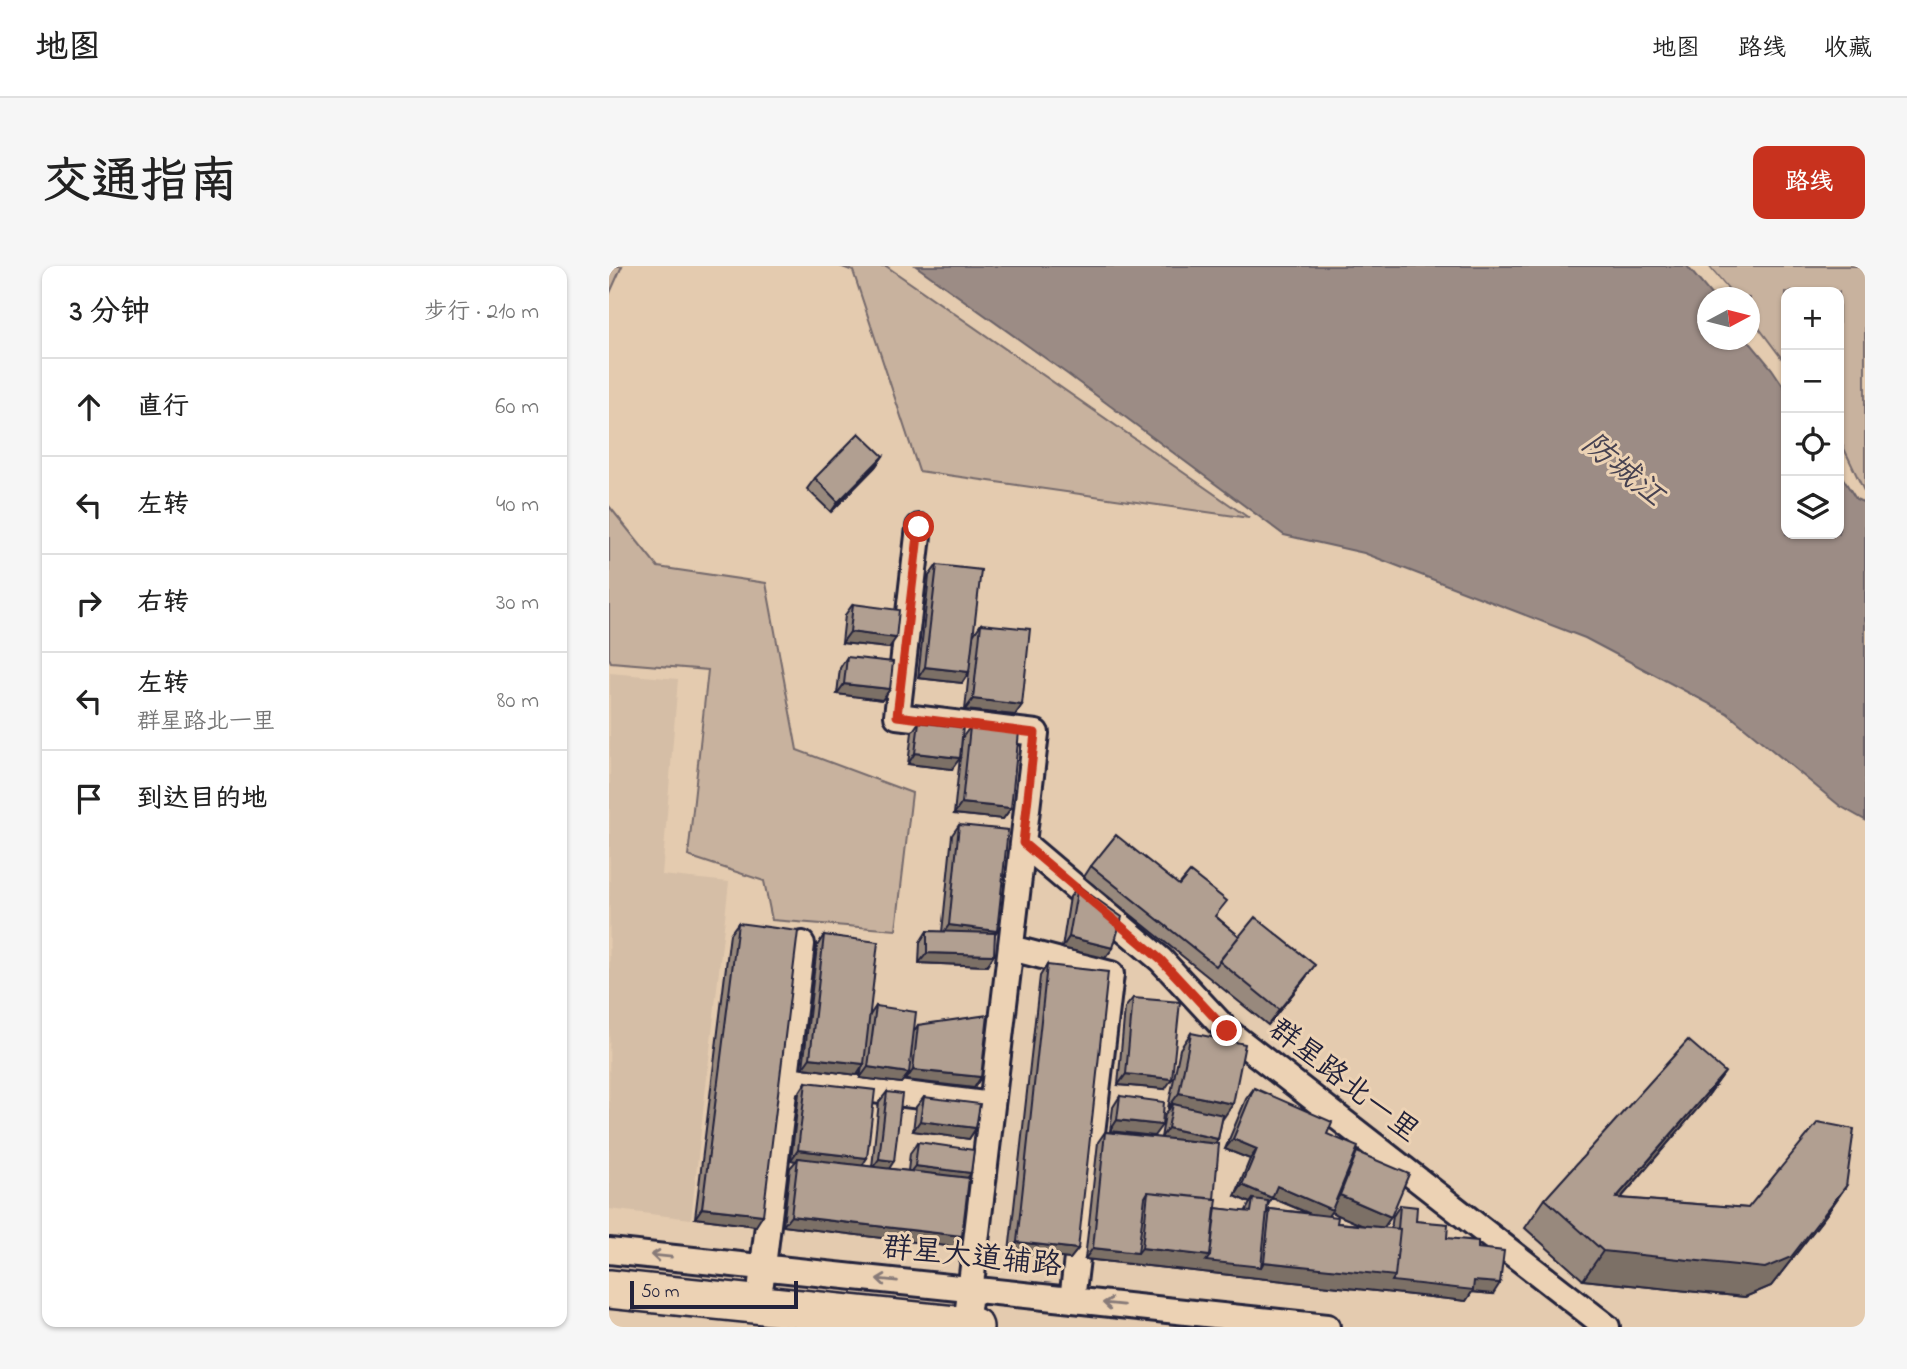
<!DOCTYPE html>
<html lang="zh">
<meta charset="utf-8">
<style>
:root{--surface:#fff;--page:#f6f6f6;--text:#222;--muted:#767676;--line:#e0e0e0;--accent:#c8321e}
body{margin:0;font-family:"Indie Flower","LXGW WenKai TC",sans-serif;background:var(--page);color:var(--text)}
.controls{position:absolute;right:21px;top:21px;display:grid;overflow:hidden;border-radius:14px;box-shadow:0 2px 5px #0004}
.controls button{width:63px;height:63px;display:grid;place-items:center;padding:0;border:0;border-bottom:2px solid var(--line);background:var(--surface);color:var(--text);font:35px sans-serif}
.compass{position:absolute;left:1088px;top:21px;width:63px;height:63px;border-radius:50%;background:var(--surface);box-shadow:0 2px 5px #0004;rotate:83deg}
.scale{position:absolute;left:21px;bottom:18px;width:168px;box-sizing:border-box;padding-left:7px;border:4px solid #22223b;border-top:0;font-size:19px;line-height:24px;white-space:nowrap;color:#22223b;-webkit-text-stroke:5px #ecd2b4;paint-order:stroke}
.stop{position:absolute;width:21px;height:21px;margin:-16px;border:5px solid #c8321e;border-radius:50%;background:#fff}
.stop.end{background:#c8321e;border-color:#fff;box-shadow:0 2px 7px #0008}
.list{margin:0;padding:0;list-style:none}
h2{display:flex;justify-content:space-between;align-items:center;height:91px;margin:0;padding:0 28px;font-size:30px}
h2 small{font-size:23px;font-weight:400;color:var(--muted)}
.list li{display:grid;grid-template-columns:46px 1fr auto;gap:21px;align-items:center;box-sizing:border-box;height:98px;padding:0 28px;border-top:2px solid var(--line)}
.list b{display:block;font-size:26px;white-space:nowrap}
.list p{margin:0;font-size:23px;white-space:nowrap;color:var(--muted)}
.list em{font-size:23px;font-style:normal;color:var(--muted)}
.icon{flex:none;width:38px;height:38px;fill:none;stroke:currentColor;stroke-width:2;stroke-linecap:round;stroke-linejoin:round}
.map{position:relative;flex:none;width:1256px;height:1061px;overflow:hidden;border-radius:14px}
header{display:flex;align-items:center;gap:42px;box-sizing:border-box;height:98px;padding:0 35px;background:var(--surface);border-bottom:2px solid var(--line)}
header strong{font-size:33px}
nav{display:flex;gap:38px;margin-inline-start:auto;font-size:24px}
.intro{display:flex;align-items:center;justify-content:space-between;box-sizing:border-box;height:168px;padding:0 42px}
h1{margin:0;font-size:49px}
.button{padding:18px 32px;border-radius:14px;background:var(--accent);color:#fff;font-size:24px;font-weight:700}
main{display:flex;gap:42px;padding:0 42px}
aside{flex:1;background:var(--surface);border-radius:14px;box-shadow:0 2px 5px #0004}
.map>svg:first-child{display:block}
.built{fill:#d5bea6}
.green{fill:#c8b29e;stroke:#756a6c;stroke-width:2}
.water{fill:#9c8c85;stroke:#6b6267;stroke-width:2}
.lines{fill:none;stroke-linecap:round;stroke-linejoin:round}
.minor-casing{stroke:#22223b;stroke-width:30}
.highway-casing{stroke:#22223b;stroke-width:42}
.minor{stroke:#ecd2b4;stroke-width:24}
.highway{stroke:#ecd2b4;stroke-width:37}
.wall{fill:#98897d;stroke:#22223b;stroke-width:2;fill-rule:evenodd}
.shaded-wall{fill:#7c6f66;stroke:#22223b;stroke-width:2}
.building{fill:#b19f91;stroke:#22223b;stroke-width:2}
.oneway{stroke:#877a78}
.route{stroke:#c8321e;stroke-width:9}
.labels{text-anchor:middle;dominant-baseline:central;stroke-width:6;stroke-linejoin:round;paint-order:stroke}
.street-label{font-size:30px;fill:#22223b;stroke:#ecd2b4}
.water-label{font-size:32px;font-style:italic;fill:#474251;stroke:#ecd2b4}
</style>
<header>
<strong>地图</strong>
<nav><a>地图</a><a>路线</a><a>收藏</a></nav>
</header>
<div class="intro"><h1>交通指南</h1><a class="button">路线</a></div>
<main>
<aside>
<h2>3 分钟<small>步行 · 210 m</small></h2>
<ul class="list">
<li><svg class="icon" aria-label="ahead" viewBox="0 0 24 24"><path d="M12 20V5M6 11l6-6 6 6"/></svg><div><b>直行</b></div><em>60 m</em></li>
<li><svg class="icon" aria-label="left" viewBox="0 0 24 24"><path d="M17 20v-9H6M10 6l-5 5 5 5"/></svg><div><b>左转</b></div><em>40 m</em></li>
<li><svg class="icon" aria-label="right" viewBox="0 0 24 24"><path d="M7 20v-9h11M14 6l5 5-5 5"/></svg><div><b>右转</b></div><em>30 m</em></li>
<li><svg class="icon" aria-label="left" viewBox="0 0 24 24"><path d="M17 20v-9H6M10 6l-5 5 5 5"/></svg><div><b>左转</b><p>群星路北一里</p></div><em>80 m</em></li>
<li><svg class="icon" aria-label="arrive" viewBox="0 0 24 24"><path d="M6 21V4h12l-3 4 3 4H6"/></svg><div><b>到达目的地</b></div></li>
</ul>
</aside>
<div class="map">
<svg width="1256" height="1061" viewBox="0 0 1256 1061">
<rect width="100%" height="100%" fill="#e4cbaf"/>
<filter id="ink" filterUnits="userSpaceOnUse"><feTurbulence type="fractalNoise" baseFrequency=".0143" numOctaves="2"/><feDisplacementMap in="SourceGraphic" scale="14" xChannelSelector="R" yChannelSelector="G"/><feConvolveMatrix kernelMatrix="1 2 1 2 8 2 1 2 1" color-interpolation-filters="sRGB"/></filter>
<g filter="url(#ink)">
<path class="built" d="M 1,407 L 69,413 L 53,609 L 120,616 L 82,953 L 0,943 Z"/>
<path class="green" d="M 0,0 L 13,0 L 0,29 Z
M 231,0 L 277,0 L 640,252 L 310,205 L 244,5 Z
M 1100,0 L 1256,0 L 1256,227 L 1230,172 L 1230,26 L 1177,26 L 1177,98 L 1141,50 L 1140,32 L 1126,31 Z
M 0,240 L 49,301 L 157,317 L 188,484 L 303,527 L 287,664 L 163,654 L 155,615 L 79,590 L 99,404 L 2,396 L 0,392 Z"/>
<path class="water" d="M 307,0 L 1078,0 L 1104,31 L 1098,32 L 1098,74 L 1139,74 L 1163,103 L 1177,124 L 1177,268 L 1230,268 L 1230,206 L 1247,233 L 1256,237 L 1256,554 L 1231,540 L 1118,447 L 976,372 L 755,287 L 675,269 L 457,107 Z"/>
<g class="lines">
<defs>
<path id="minor" d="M 310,261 L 288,450 L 427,467 L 357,1060
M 414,577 L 552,694 L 618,765 L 998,1061
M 402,682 L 502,708 L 463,1034
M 177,813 L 383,839
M 0,985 L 718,1061
M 152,1017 L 193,678"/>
<path id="highway" d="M 0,1023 L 365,1061"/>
</defs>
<use href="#minor" class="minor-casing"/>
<use href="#highway" class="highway-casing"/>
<use href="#minor" class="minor"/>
<use href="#highway" class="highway"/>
</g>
<path class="wall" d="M 274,190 L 266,201 L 222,246 L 198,223 L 206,212 Z
M 328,299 L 365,368 L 372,358 L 406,449 L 356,444 L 360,406 L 353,417 L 309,412 L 320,310 Z
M 244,338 L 280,382 L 233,377 L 236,349 Z
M 238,391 L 281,423 L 273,434 L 228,428 L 231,402 Z
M 310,456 L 343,503 L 299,498 L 303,466 Z
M 361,461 L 402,542 L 394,553 L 345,548 L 353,472 Z
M 350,559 L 386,669 L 378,700 L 310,697 L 311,676 L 318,665 L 333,666 L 343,569 Z
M 482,600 L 570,619 L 630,670 L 695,714 L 659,759 L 475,611 Z
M 469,620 L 504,682 L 496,692 L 453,682 L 461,631 Z
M 129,657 L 147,960 L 86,952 L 121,668 Z
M 215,669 L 261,749 L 267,740 L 305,765 L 309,759 L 372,811 L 365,822 L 297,814 L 297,810 L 292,817 L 251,812 L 253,801 L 248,809 L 194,802 L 208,680 Z
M 438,699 L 469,983 L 461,993 L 400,986 L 431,710 Z
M 524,732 L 556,823 L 509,819 L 516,742 Z
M 582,767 L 613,853 L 609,873 L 606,878 L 605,933 L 606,942 L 636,946 L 641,937 L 626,930 L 641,893 L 616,883 L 637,833 L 645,822 L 718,868 L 745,891 L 748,886 L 782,951 L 774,962 L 782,963 L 784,950 L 791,939 L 807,955 L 838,972 L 869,982 L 884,1028 L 863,1026 L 857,1035 L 476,993 L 489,876 L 496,866 L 552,872 L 556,848 L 560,843 L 559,842 L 571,783 ZM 663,932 L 699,947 L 661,943 L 658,948 L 659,939 ZM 722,946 L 753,959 L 728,957 L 719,949 Z
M 1116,806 L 1095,835 L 1012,932 L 1139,942 L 1237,920 L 1217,949 L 1162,1020 L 1136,1031 L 974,1014 L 916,962 L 936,933 Z
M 197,816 L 253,899 L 263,901 L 270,836 L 278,826 L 280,903 L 299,905 L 301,887 L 309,876 L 362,907 L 358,912 L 346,981 L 174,960 L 181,902 L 187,895 L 182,894 L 190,827 Z
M 511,830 L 545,870 L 501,865 L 504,841 Z
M 315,831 L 367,862 L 360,873 L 304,865 L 307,841 Z"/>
<path class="shaded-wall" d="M 274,190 L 266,201 L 222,246 L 229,236 Z
M 241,366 L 287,372 L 280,382 L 233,377 Z
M 316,401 L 360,406 L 353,417 L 309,412 Z
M 235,418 L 281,423 L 273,434 L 228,428 Z
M 364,433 L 413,439 L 406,449 L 356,444 Z
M 306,487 L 351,492 L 343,503 L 299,498 Z
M 353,537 L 402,542 L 394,553 L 345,548 Z
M 340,659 L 388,665 L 381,675 L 332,670 Z
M 460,671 L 504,682 L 496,692 L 453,682 Z
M 318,687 L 385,689 L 378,700 L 310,697 Z
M 706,699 L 695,714 L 659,759 L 670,744 Z
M 201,792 L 255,798 L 248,809 L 194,802 Z
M 259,801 L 300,807 L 292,817 L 251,812 Z
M 304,804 L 372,811 L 365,822 L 297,814 Z
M 1116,806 L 1095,835 L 987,961 L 1007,932 Z
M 517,808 L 563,813 L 556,823 L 509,819 Z
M 570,827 L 624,838 L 613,854 L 564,838 L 560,843 L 559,842 Z
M 508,854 L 553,859 L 545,870 L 501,865 Z
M 311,855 L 367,862 L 360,873 L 304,865 Z
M 559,862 L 609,873 L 602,884 L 551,873 Z
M 624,873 L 648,883 L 641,893 L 616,883 Z
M 189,884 L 258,892 L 251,903 L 189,892 L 187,895 L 182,894 Z
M 270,893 L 285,895 L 278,906 L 262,904 Z
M 306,900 L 362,907 L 354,918 L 298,910 Z
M 633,919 L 663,932 L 656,943 L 644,933 L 641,937 L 626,930 Z
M 668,920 L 721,943 L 731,929 L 782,951 L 771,967 L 722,946 L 716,954 L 661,931 Z
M 1237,920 L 1217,949 L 1162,1020 L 1136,1031 L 974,1014 L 994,985 Z
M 93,942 L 154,949 L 147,960 L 86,952 Z
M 182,950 L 353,970 L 346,981 L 174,960 Z
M 408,976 L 469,983 L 461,993 L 400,986 Z
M 484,982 L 529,987 L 533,982 L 601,990 L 652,1001 L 655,996 L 891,1017 L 884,1028 L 863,1026 L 857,1035 L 476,993 Z"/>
<path class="building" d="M 250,167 L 274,190 L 229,236 L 206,212 Z
M 328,299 L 372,304 L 360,406 L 316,401 Z
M 244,338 L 290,344 L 287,372 L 241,366 Z
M 372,358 L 421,363 L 413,439 L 364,433 Z
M 238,391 L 284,396 L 281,423 L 235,418 Z
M 310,456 L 354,461 L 351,492 L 306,487 Z
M 361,461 L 410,466 L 402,542 L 353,537 Z
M 350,559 L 399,564 L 388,665 L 340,659 Z
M 507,569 L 570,619 L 581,606 L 618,635 L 606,650 L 630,670 L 607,700 L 482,600 Z
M 469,620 L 513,651 L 504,682 L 460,671 Z
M 646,651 L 706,699 L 670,744 L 610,695 Z
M 129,657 L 189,665 L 154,949 L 93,942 Z
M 318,665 L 386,667 L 385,689 L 318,687 Z
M 215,669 L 269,676 L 255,798 L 201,792 Z
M 438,699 L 499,706 L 469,983 L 408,976 Z
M 524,732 L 571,736 L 563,813 L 517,808 Z
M 267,740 L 307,746 L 300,807 L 259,801 Z
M 379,749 L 372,811 L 304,804 L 309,759 Z
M 582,767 L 636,778 L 624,838 L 570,827 Z
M 1079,774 L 1116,806 L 1007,932 L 1139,942 L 1209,856 L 1245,863 L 1237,920 L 1182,991 L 1156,1002 L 994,985 L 936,933 Z
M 197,816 L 266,824 L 258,892 L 189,884 Z
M 645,822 L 723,856 L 718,868 L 749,881 L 723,944 L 668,920 L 663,932 L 633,919 L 648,883 L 624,873 Z
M 278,826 L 293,828 L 285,895 L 270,893 Z
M 511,830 L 555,836 L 553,859 L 508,854 Z
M 315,831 L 371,838 L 367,862 L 311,855 Z
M 564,838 L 614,849 L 609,873 L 559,862 Z
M 496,866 L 610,878 L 605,933 L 539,926 L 536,931 L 529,987 L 484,982 Z
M 309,876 L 365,884 L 362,907 L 306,900 Z
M 748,886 L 800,908 L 782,951 L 731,929 Z
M 189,892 L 360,912 L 353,970 L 182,950 Z
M 539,926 L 608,933 L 601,990 L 533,982 Z
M 644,933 L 659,935 L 652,1001 L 597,995 L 601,990 L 606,942 L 642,946 Z
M 791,939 L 808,941 L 807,955 L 839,958 L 838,972 L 869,975 L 869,982 L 895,985 L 891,1017 L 865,1015 L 864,1024 L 783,1015 L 786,1010 L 791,963 L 789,963 Z
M 661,943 L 729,951 L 728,957 L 791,963 L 786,1010 L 655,996 Z"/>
<defs><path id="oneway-shaft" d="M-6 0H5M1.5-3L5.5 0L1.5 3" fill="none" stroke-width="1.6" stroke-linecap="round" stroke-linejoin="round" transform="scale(1.75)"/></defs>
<g class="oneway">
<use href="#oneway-shaft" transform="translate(52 990) rotate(-174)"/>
<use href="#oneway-shaft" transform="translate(278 1014) rotate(-174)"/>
<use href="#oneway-shaft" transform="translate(504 1038) rotate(-174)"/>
</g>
</g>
<g class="lines" filter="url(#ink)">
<path class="route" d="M 310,261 L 288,450 L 426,467 L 414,577 L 552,694 L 618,765"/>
</g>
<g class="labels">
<g class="street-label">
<text transform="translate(734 816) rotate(38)">群星路北一里</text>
<text transform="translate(363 992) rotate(6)">群星大道辅路</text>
</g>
<g class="water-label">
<text transform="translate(1013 205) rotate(40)">防城江</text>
</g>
</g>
</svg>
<div class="controls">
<button>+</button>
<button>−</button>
<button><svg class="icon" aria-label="locate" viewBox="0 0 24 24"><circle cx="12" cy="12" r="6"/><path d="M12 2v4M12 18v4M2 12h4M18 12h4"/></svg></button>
<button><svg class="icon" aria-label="layers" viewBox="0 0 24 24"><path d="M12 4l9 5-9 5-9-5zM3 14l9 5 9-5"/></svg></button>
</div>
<svg class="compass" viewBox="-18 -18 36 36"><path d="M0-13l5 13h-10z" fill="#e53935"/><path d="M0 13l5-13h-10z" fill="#767676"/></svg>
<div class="scale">50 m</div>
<div class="stop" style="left:310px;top:261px"></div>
<div class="stop end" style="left:618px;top:765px"></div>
</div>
</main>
